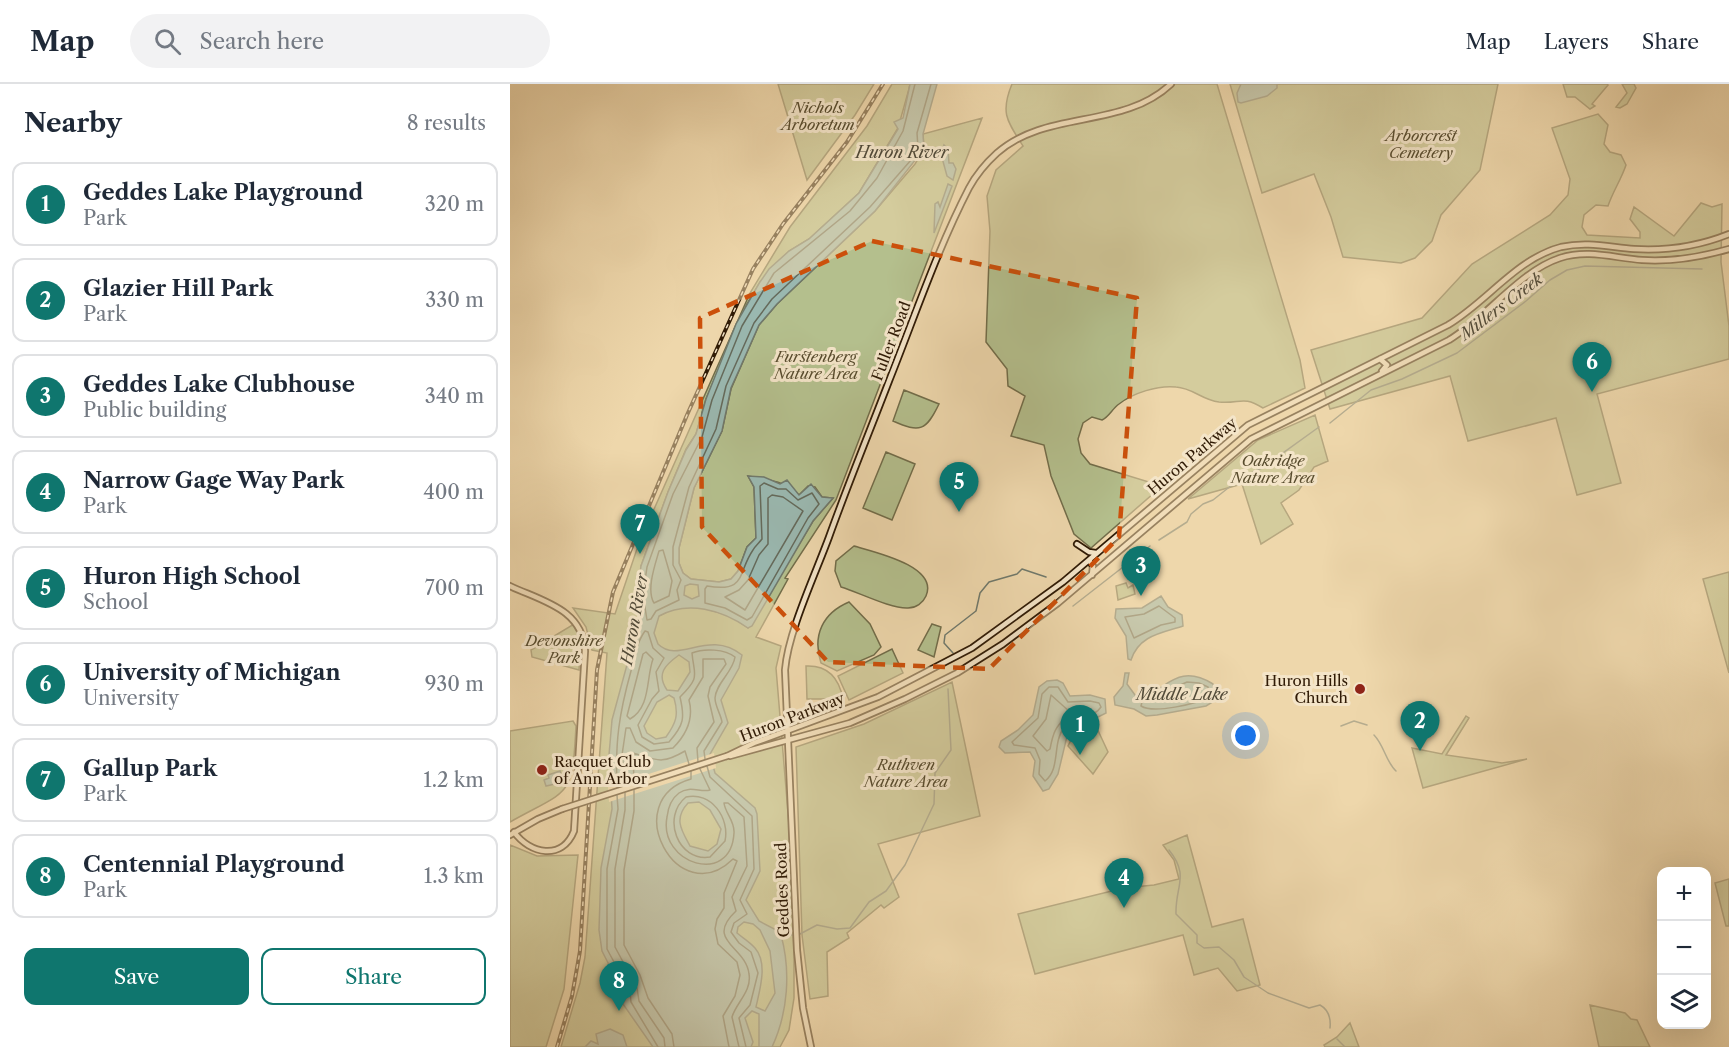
<!DOCTYPE html>
<meta charset="utf-8">
<style>
:root{--surface:#fff;--page:#f2f2f3;--text:#1f2937;--muted:#747a83;--line:#e0e1e3;--accent:#0f766e}
body{margin:0;font-family:"Libre Caslon Text",serif;background:var(--page);color:var(--text)}
.controls{position:absolute;right:18px;bottom:18px;display:grid;overflow:hidden;border-radius:12px;box-shadow:0 6px 24px #0002}
.controls button{width:54px;height:54px;display:grid;place-items:center;padding:0;border:0;border-bottom:2px solid var(--line);background:var(--surface);color:var(--text);font:30px sans-serif}
.you{position:absolute;left:736px;top:652px;width:21px;height:21px;margin:-15px;border:4px solid #fff;border-radius:50%;background:#1a73e8;box-shadow:0 0 0 9px #1a73e833}
.badge{display:grid;place-items:center;width:39px;height:39px;border-radius:50%;background:var(--accent);color:#fff;font-size:20px;font-weight:700}
.pin{position:absolute;translate:-50% -50px;filter:drop-shadow(0 2px 3px #0008)}
.pin::after{content:'';position:absolute;top:32px;width:21px;height:18px;background:inherit;clip-path:polygon(0 0,100% 0,50% 100%)}
.list{margin:0;padding:0;list-style:none}
h2{display:flex;justify-content:space-between;align-items:center;height:78px;margin:0;padding:0 24px;font-size:26px}
h2 small{font-size:20px;font-weight:400;color:var(--muted)}
.list li{display:grid;grid-template-columns:39px 1fr auto;gap:18px;align-items:center;box-sizing:border-box;height:84px;margin:0 12px 12px;padding:0 12px;border:2px solid var(--line);border-radius:12px}
.list b{display:block;font-size:22px;white-space:nowrap}
.list p{margin:0;font-size:20px;white-space:nowrap;color:var(--muted)}
.list em{font-size:20px;font-style:normal;color:var(--muted)}
.actions{display:flex;gap:12px;padding:18px 24px}
.actions a{flex:1;padding:14px 0;border:2px solid var(--accent);border-radius:12px;text-align:center;font-size:21px;color:var(--accent)}
.actions .main{background:var(--accent);color:#fff}
.icon{flex:none;width:33px;height:33px;fill:none;stroke:currentColor;stroke-width:2;stroke-linecap:round;stroke-linejoin:round}
.map{position:relative;flex:none;width:1219px;height:963px;overflow:hidden}
header{display:flex;align-items:center;gap:36px;box-sizing:border-box;height:84px;padding:0 30px;background:var(--surface);border-bottom:2px solid var(--line)}
header strong{font-size:28px}
nav{display:flex;gap:33px;margin-inline-start:auto;font-size:21px}
.search{width:420px;height:54px;background:var(--page);display:flex;align-items:center;gap:15px;box-sizing:border-box;padding:0 21px;border-radius:33px;color:var(--muted);font-size:22px}
main{display:flex}
aside{flex:1;background:var(--surface)}
.map>svg:first-child{display:block}
.green{fill:#b4bf8d;stroke:#726d4a;stroke-width:1.5}
.water{fill:#9ab8b0;stroke:#70796c;stroke-width:1.5;fill-rule:evenodd}
.pier{fill:#eed7ac}
.lines{fill:none;stroke-linecap:round;stroke-linejoin:round}
.shore{stroke:#656a5b;stroke-width:1.5}
.stream{stroke:#70796c;stroke-width:1.5}
.secondary-casing{stroke:#301b06;stroke-width:8}
.secondary{stroke:#f4e5c9;stroke-width:4.5}
.rail-casing{stroke:#301b06;stroke-width:4}
.rail{stroke:#f4e5c9;stroke-width:1.5;stroke-dasharray:4.5;stroke-linecap:butt}
.secondary-bridge-casing{stroke:#301b06;stroke-width:8;stroke-linecap:butt}
.secondary-bridge{stroke:#f4e5c9;stroke-width:4.5}
.marked{fill:none;stroke:#cc500b;stroke-width:4.5;stroke-dasharray:12 8;stroke-linejoin:round}
.poi-dot{fill:#8f2418;stroke:#f4e5c9;stroke-width:2}
.labels{text-anchor:middle;dominant-baseline:central;stroke-width:6;stroke-linejoin:round;paint-order:stroke}
.park-label{font-size:15px;font-style:italic;fill:#584c2e;stroke:#f4e5c9}
.street-label{font-size:15px;fill:#301b06;stroke:#f4e5c9}
.poi-label{font-size:15px;fill:#301b06;stroke:#f4e5c9;text-anchor:end}
.water-label{font-size:16px;font-style:italic;fill:#504a39;stroke:#f4e5c9}
</style>
<header>
<strong>Map</strong>
<div class="search"><svg class="icon" aria-label="search" viewBox="0 0 24 24"><circle cx="10" cy="10" r="6"/><path d="M15 15l6 6"/></svg>Search here</div>
<nav><a>Map</a><a>Layers</a><a>Share</a></nav>
</header>
<main>
<aside>
<h2>Nearby<small>8 results</small></h2>
<ul class="list">
<li><span class="badge">1</span><div><b>Geddes Lake Playground</b><p>Park</p></div><em>320 m</em></li>
<li><span class="badge">2</span><div><b>Glazier Hill Park</b><p>Park</p></div><em>330 m</em></li>
<li><span class="badge">3</span><div><b>Geddes Lake Clubhouse</b><p>Public building</p></div><em>340 m</em></li>
<li><span class="badge">4</span><div><b>Narrow Gage Way Park</b><p>Park</p></div><em>400 m</em></li>
<li><span class="badge">5</span><div><b>Huron High School</b><p>School</p></div><em>700 m</em></li>
<li><span class="badge">6</span><div><b>University of Michigan</b><p>University</p></div><em>930 m</em></li>
<li><span class="badge">7</span><div><b>Gallup Park</b><p>Park</p></div><em>1.2 km</em></li>
<li><span class="badge">8</span><div><b>Centennial Playground</b><p>Park</p></div><em>1.3 km</em></li>
</ul>
<div class="actions"><a class="main">Save</a><a>Share</a></div>
</aside>
<div class="map">
<svg width="1219" height="963" viewBox="0 0 1219 963">
<rect width="100%" height="100%" fill="#eed7ac"/>
<filter id="stains"><feTurbulence type="fractalNoise" baseFrequency=".00333" numOctaves="4"/><feColorMatrix values="0 0 0 0 .2 0 0 0 0 .09 0 0 0 0 .02 0 0 0 .5 -.17"/></filter>
<radialGradient id="worn" r=".72"><stop offset=".6" stop-color="#630" stop-opacity="0"/><stop offset="1" stop-color="#630" stop-opacity=".3"/></radialGradient>
<path class="green" d="M 268,0 L 364,0 L 345,31 L 297,96 Z
M 382,0 L 400,0 L 399,5 L 388,44 L 349,109 L 299,155 L 279,167 L 250,198 L 237,220 L 196,315 L 186,350 L 176,365 L 158,408 L 131,482 L 149,532 L 163,525 L 167,494 L 194,500 L 196,525 L 221,532 L 238,544 L 303,437 L 323,414 L 312,413 L 305,403 L 298,402 L 289,411 C 276,397 255,395 238,392 L 244,403 L 246,454 L 237,463 L 228,487 L 221,495 L 209,498 L 181,495 L 173,489 L 169,479 L 169,464 L 184,404 L 212,347 L 221,305 L 249,241 L 267,220 L 365,127 L 405,80 L 414,65 L 413,50 L 472,34 L 326,416 L 275,494 L 278,495 L 246,553 L 271,562 L 266,584 L 279,741 L 284,869 L 284,914 L 279,946 L 270,963 L 51,963 L 70,899 L 75,873 L 97,569 L 82,566 L 76,543 L 63,524 L 105,530 L 129,459 L 240,209 L 280,143 L 357,42 Z
M 502,0 L 707,0 L 790,276 L 795,304 L 753,324 C 732,311 731,320 709,318 C 692,316 683,304 666,303 C 648,301 623,309 609,320 C 602,325 599,333 592,336 L 582,333 L 573,339 L 568,355 L 571,369 L 580,380 L 652,402 L 581,464 L 564,450 L 541,392 L 534,361 L 501,352 L 515,312 L 498,302 L 497,285 L 476,258 L 480,147 L 477,112 L 486,86 L 513,62 C 497,37 490,29 502,0 Z
M 720,0 L 988,0 L 970,86 L 931,131 L 922,157 L 905,174 L 891,179 L 833,173 L 821,133 L 804,90 L 752,109 Z
M 1053,0 L 1097,0 L 1098,1 L 1082,20 L 1085,22 L 1080,25 L 1065,13 L 1057,13 Z
M 1112,0 L 1124,0 L 1126,4 L 1117,20 L 1110,24 L 1106,23 L 1117,9 Z
M 1088,30 L 1098,41 L 1094,60 L 1100,68 L 1111,71 L 1116,81 C 1111,96 1103,107 1098,122 L 1086,121 L 1074,131 L 1072,143 L 1077,151 L 1130,154 L 1130,148 L 1120,135 L 1124,123 L 1164,152 L 1191,119 L 1202,123 L 1212,120 L 1211,178 L 1219,242 L 1219,275 L 1087,310 L 1111,399 L 1067,411 L 1046,334 L 958,357 L 940,292 L 820,325 L 801,266 L 912,234 L 962,180 L 1040,131 L 1058,111 L 1060,95 L 1042,44 Z
M 394,306 L 429,320 C 416,347 410,349 383,337 Z
M 805,331 L 818,377 L 804,383 L 789,406 L 771,419 L 783,440 L 751,460 L 732,400 L 678,415 L 748,356 Z
M 376,368 L 405,380 L 382,436 L 353,424 Z
M 344,462 C 364,468 429,482 416,512 C 413,519 406,524 398,524 C 381,525 348,508 331,503 L 325,487 L 326,477 Z
M 1219,488 L 1219,589 L 1193,495 Z
M 616,499 L 618,504 L 623,501 L 625,510 L 608,516 L 606,502 Z
M 339,518 L 360,540 L 371,563 L 364,571 L 327,587 L 311,579 C 302,551 313,529 339,518 Z
M 64,540 L 71,555 L 69,586 L 22,573 L 21,566 Z
M 422,540 L 431,543 L 424,573 L 408,566 Z
M 382,565 L 393,589 L 339,616 L 328,592 Z
M 296,582 C 318,581 329,594 333,615 L 297,615 Z
M 442,598 L 470,732 L 368,760 L 389,813 L 374,824 L 371,821 L 337,849 L 339,854 L 317,868 L 318,912 L 300,915 L 292,851 L 286,663 L 354,640 Z
M 956,632 L 959,634 L 936,671 L 992,679 L 1017,675 L 913,704 L 902,664 L 932,670 Z
M 63,637 L 66,642 C 62,715 61,704 0,738 L 0,647 Z
M 585,640 L 598,668 L 583,690 L 558,662 L 565,648 Z
M 677,751 L 702,843 L 733,835 L 750,901 L 727,907 L 708,884 L 684,891 L 673,851 L 525,890 L 508,830 L 614,804 L 644,801 L 669,795 L 664,776 L 653,761 Z
M 0,761 L 27,772 L 68,771 L 54,905 L 36,963 L 0,963 Z
M 1219,795 L 1219,842 L 1216,842 L 1205,799 Z
M 1080,921 L 1115,929 L 1121,935 L 1127,936 L 1140,963 L 1089,963 Z
M 840,939 L 849,963 L 815,963 L 814,961 L 827,953 Z"/>
<path class="water" d="M 400,0 L 427,0 L 413,50 L 414,65 L 365,127 L 267,220 L 249,241 L 230,284 L 221,304 L 212,347 L 184,404 L 169,464 L 169,479 L 173,489 L 181,495 L 209,498 L 221,495 L 228,487 L 237,463 L 246,454 L 244,403 L 238,392 L 254,393 L 270,400 L 277,396 L 289,411 L 301,400 L 312,413 L 323,414 L 303,437 L 242,542 L 238,544 C 212,526 178,516 149,532 L 144,549 L 148,560 C 169,581 198,544 232,571 L 229,584 L 211,616 L 218,639 L 200,670 L 205,689 L 245,724 L 247,730 L 250,787 L 236,816 L 249,837 L 274,850 L 271,851 C 281,887 278,929 262,963 L 249,963 L 249,930 L 242,927 L 235,934 L 243,958 L 241,963 L 143,963 L 113,920 L 116,914 L 92,867 L 89,846 L 91,784 L 102,725 L 99,671 L 102,636 L 130,533 L 127,511 L 131,482 L 158,408 L 176,366 L 186,350 L 196,315 L 226,240 L 250,198 L 259,185 L 279,167 L 299,155 L 349,109 L 388,45 L 384,38 L 393,34 ZM 180,500 L 188,501 L 189,512 L 182,515 L 174,511 L 175,502 ZM 169,571 L 179,578 L 180,588 L 168,607 L 157,606 C 146,590 155,581 169,571 ZM 159,611 L 164,614 C 169,631 166,639 156,653 L 146,655 L 137,649 L 134,642 L 147,618 ZM 189,718 L 200,726 L 211,745 L 207,760 L 198,767 L 180,762 C 172,747 163,735 178,719 ZM 234,838 L 243,840 L 250,846 L 260,867 L 265,909 L 255,927 L 246,923 C 250,905 258,879 245,864 C 240,858 233,854 227,849 L 228,843 Z
M 731,0 L 767,0 L 767,4 L 757,12 L 731,19 L 728,18 L 727,9 Z
M 434,61 L 438,65 L 439,79 L 443,79 L 446,85 L 443,96 L 437,92 L 431,70 Z
M 438,100 L 442,102 L 424,149 L 425,120 L 428,118 L 430,123 Z
M 651,512 L 658,523 L 672,531 L 673,542 C 652,549 629,551 621,576 L 618,575 L 616,552 L 605,534 L 606,525 L 632,524 Z
M 615,589 L 619,589 L 617,600 L 625,611 C 653,616 662,575 703,600 L 706,616 L 696,622 L 647,631 L 636,632 L 624,625 L 605,621 L 604,613 L 613,602 Z
M 547,596 L 553,599 L 560,612 L 580,611 L 595,615 L 596,629 L 558,648 L 548,690 L 539,705 L 533,707 L 523,692 L 525,677 L 520,668 L 495,669 L 489,663 L 491,657 L 508,646 L 523,631 L 529,603 L 537,597 Z
M 50,687 L 54,698 L 36,702 L 34,696 L 39,694 L 38,691 Z
M 100,945 L 113,951 L 117,963 L 75,963 L 81,957 L 88,960 L 86,950 Z"/>
<path class="pier" d="M 204,669 L 206,684 L 99,718 L 98,703 Z"/>
<g class="lines">
<path class="shore" d="M 405,0 L 393,47 L 367,94 L 340,127 L 264,189 L 232,242 L 202,316 L 192,353 L 163,410 L 137,483 L 133,511 L 137,536 L 141,535 L 146,527 L 169,516 L 167,506 L 171,496 L 163,481 L 163,463 L 179,403 L 206,345 L 216,302 L 244,239 L 262,215 L 360,123 L 401,76 L 408,64 L 407,49 L 421,0
M 254,399 L 268,405 L 276,405 L 288,416 L 302,409 L 309,420 L 298,434 L 242,533 L 237,536 L 215,524 L 195,519 L 195,505 L 197,502 C 237,509 227,489 243,466 C 245,462 249,459 252,455 L 250,402 Z
M 262,411 L 273,413 L 293,427 L 235,526 L 215,513 L 229,506 L 238,496 L 249,471 L 258,460 L 258,414 Z
M 153,466 L 162,497 L 159,512 L 144,519 C 136,506 145,481 149,467 Z
M 649,522 L 665,534 L 665,538 L 651,541 L 624,554 L 615,533 L 634,530 Z
M 136,568 L 143,575 C 136,594 141,623 120,635 L 117,632 L 133,570 Z
M 677,598 L 689,599 L 698,603 L 699,613 C 686,620 644,630 631,622 L 632,618 Z
M 539,603 L 548,603 L 558,618 L 580,617 L 589,619 L 591,623 C 584,635 563,632 554,644 C 542,658 551,685 535,697 L 529,690 L 530,676 L 525,664 L 504,661 L 502,658 L 528,634 L 532,610 Z
M 541,611 L 560,628 C 546,644 544,644 540,665 L 537,667 L 523,652 L 536,635 Z
M 197,682 L 200,693 L 242,732 L 244,785 L 230,816 L 237,830 L 224,839 L 221,848 L 229,859 L 241,868 L 248,889 L 240,921 L 229,934 L 236,963
M 190,685 L 200,706 C 191,709 180,701 169,709 C 161,715 158,724 157,733 C 148,780 221,803 224,749 C 225,737 215,729 214,719 L 218,719 L 234,733 L 237,782 L 222,813 L 226,827 C 194,857 236,862 239,890 C 242,907 226,919 222,933 L 229,963
M 181,687 L 181,695 C 107,716 168,829 223,775 L 227,777 L 214,809 L 214,824 L 207,835 L 205,845 L 208,860 L 227,878 L 230,891 L 225,912 L 213,932 L 219,963
M 124,698 L 123,669 C 147,676 151,681 175,667 L 179,680
M 115,701 L 112,671 L 116,644 L 120,644 L 126,658 L 140,667 L 163,664 C 177,650 184,635 179,616 L 193,593 L 193,575 L 214,575 L 216,580 L 200,603 L 198,612 L 204,638 L 187,664 L 188,678
M 107,703 C 105,658 109,630 121,587 C 124,573 127,558 135,547 L 138,548 L 143,564 L 154,574 L 146,588 L 149,607 L 142,615 L 128,641 L 132,653 L 144,660 L 159,658 C 174,641 175,634 170,613 C 191,592 184,592 182,569 C 194,564 215,565 225,573 C 223,588 206,599 205,614 C 205,622 211,631 212,638 L 194,667 L 195,675
M 124,706 L 124,727 L 114,786 L 114,861 L 130,891 L 138,914 L 162,950 L 164,963
M 115,709 L 115,726 L 105,785 L 105,863 L 127,904 L 129,917 L 154,954 L 155,963
M 107,711 L 108,725 L 97,785 L 97,865 L 120,908 L 121,918 L 148,963
M 176,713 C 201,707 220,734 215,757 L 200,773 C 168,778 151,733 176,713 Z"/>
<path class="stream" d="M 820,339 L 861,306 L 892,295 L 947,269 L 1016,217 L 1040,196 L 1057,186 L 1075,182 L 1192,185
M 649,456 L 677,438 L 681,430 L 693,420 L 703,416 L 732,393 L 752,384 L 809,343
M 563,522 L 640,462
M 443,569 L 434,559 L 435,551 L 466,527 L 470,509 L 479,498 L 507,490 L 512,485 L 536,493
M 831,642 L 844,637 L 857,641
M 864,651 C 874,661 876,678 886,687
M 659,766 C 680,792 665,802 666,830 L 687,851 L 687,859 L 694,864 L 709,863 L 724,876 L 734,893 L 758,909 L 799,924 L 810,921 C 819,926 821,934 820,944
M 275,850 L 283,851
M 290,850 L 307,841 L 327,845 L 340,844 L 359,818 L 376,807 L 395,781 L 424,720 L 425,689 L 441,666 L 438,605
M 827,955 L 835,963"/>
<defs>
<path id="secondary" d="M 870,275 L 877,281 L 872,287
M 567,460 L 579,468 L 586,469
M 579,476 L 583,482 L 582,491
M 0,502 C 32,517 73,525 75,567 L 64,747 C 52,777 20,770 4,748
M 217,672 L 244,659 L 368,613 L 462,564 L 553,498 L 738,341 L 938,241 C 978,217 1006,175 1051,163 C 1077,157 1099,163 1124,165 C 1157,167 1189,162 1219,150
M 220,672 L 340,639 L 395,615 L 447,589 L 493,560 L 548,519 L 741,355 L 939,256 C 977,233 1010,187 1050,174 C 1078,165 1104,174 1132,176 C 1162,178 1191,173 1219,165
M 0,751 L 28,735 L 52,725
M 301,963 L 293,924 L 287,866 L 275,586 C 278,548 305,491 319,453 C 338,400 359,349 379,297 C 405,232 427,166 459,104 C 466,91 476,79 487,69 C 537,25 612,46 661,0"/>
</defs>
<use href="#secondary" class="secondary-casing"/>
<use href="#secondary" class="secondary"/>
<defs>
<path id="rail" d="M 47,963 L 62,912 L 70,867 L 87,586 L 103,508 L 177,331 L 243,185 L 273,140 L 337,58 L 373,0"/>
</defs>
<use href="#rail" class="rail-casing"/>
<use href="#rail" class="rail"/>
<defs>
<path id="secondary-bridge" d="M 52,725 L 217,672"/>
</defs>
<use href="#secondary-bridge" class="secondary-bridge-casing"/>
<use href="#secondary-bridge" class="secondary-bridge"/>
</g>
<path d="M0 0H1219V963H0ZM 362,157 L 627,214 L 609,453 L 479,585 L 318,578 L 192,443 L 190,234 Z" fill="#eed7ac" fill-opacity=".55" fill-rule="evenodd"/>
<path class="marked" d="M 362,157 L 627,214 L 609,453 L 479,585 L 318,578 L 192,443 L 190,234 Z"/>
<g class="poi-dot">
<circle cx="850" cy="605" r="6"/>
<circle cx="32" cy="686" r="6"/>
</g>
<g class="labels">
<g class="park-label">
<text x="308" y="23">Nichols<tspan x="308" dy="17">Arboretum</tspan></text>
<text x="911" y="51">Arborcrest<tspan x="911" dy="17">Cemetery</tspan></text>
<text x="306" y="272">Furstenberg<tspan x="306" dy="17">Nature Area</tspan></text>
<text x="763" y="376">Oakridge<tspan x="763" dy="17">Nature Area</tspan></text>
<text x="54" y="556">Devonshire<tspan x="54" dy="17">Park</tspan></text>
<text x="396" y="680">Ruthven<tspan x="396" dy="17">Nature Area</tspan></text>
</g>
<g class="street-label">
<text transform="translate(381 257) rotate(-69)">Fuller Road</text>
<text transform="translate(682 372) rotate(-40)">Huron Parkway</text>
<text transform="translate(282 633) rotate(-21)">Huron Parkway</text>
<text transform="translate(272 806) rotate(-92)">Geddes Road</text>
</g>
<g class="poi-label">
<text x="838" y="596">Huron Hills<tspan x="838" dy="17">Church</tspan></text>
<text x="44" y="677" text-anchor="start">Racquet Club<tspan x="44" dy="17">of Ann Arbor</tspan></text>
</g>
<g class="water-label">
<text x="392" y="68">Huron River</text>
<text transform="translate(991 222) rotate(-37)">Millers Creek</text>
<text transform="translate(124 535) rotate(-80)">Huron River</text>
<text x="672" y="610">Middle Lake</text>
</g>
</g>
<rect width="100%" height="100%" filter="url(#stains)"/>
<rect width="100%" height="100%" fill="url(#worn)"/>
</svg>
<div class="controls">
<button>+</button>
<button>−</button>
<button><svg class="icon" aria-label="layers" viewBox="0 0 24 24"><path d="M12 4l9 5-9 5-9-5zM3 14l9 5 9-5"/></svg></button>
</div>
<div class="you"></div>
<div class="pin badge" style="left:570px;top:671px">1</div>
<div class="pin badge" style="left:910px;top:667px">2</div>
<div class="pin badge" style="left:631px;top:512px">3</div>
<div class="pin badge" style="left:614px;top:824px">4</div>
<div class="pin badge" style="left:449px;top:428px">5</div>
<div class="pin badge" style="left:1082px;top:308px">6</div>
<div class="pin badge" style="left:130px;top:470px">7</div>
<div class="pin badge" style="left:109px;top:927px">8</div>
</div>
</main>
